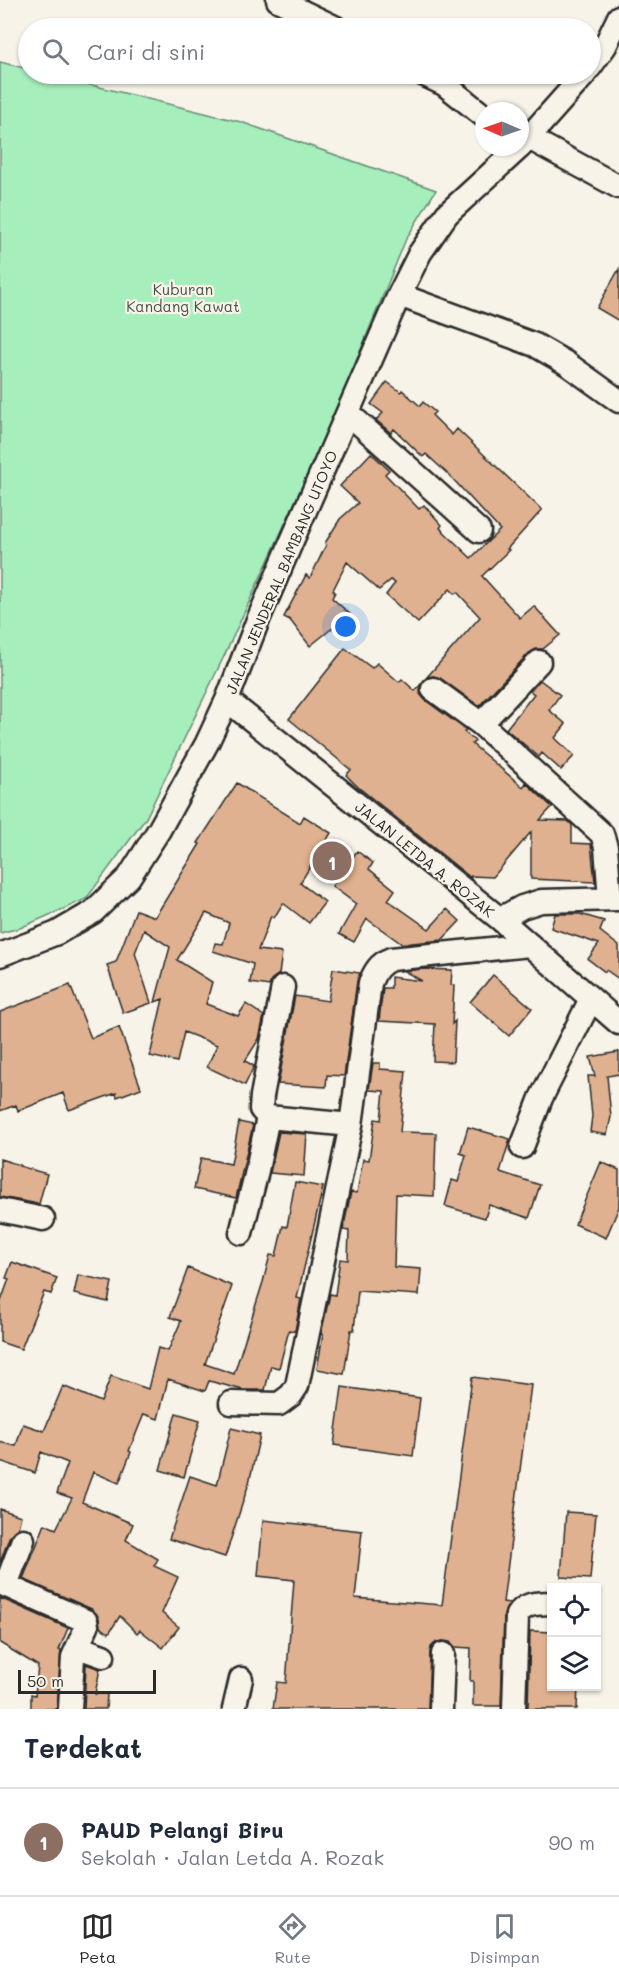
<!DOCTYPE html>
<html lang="id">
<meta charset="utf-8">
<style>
:root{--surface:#fff;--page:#f2f2f3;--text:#1f2937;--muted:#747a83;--line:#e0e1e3;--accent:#2b2b2b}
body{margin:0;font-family:Mali,sans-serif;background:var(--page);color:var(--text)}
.controls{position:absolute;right:18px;bottom:18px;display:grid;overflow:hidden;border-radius:0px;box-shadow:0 2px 4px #0004}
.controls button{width:54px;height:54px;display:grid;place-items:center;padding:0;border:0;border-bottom:2px solid var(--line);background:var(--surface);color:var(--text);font:30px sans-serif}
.compass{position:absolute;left:475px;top:102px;width:54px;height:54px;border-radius:50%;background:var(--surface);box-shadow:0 2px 4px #0004;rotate:272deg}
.scale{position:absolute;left:18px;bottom:15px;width:138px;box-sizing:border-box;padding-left:6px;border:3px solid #2b2b2b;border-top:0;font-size:16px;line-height:21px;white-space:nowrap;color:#2b2b2b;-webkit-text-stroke:4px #f7f3e8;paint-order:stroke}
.you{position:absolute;left:346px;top:627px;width:21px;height:21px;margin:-15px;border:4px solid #fff;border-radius:50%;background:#1a73e8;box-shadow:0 0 0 9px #1a73e833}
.badge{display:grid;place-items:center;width:39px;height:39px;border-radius:50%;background:var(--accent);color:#fff;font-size:20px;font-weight:700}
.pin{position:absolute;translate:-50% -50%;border:3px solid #fff;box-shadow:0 2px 6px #0006}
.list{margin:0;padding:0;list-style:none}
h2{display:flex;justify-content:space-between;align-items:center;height:78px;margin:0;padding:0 24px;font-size:26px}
h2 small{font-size:20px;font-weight:400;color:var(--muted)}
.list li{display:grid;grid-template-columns:39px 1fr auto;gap:18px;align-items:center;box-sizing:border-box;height:108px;padding:0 24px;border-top:2px solid var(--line)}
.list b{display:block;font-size:22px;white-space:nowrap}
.list p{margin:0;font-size:20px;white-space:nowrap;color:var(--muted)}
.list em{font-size:20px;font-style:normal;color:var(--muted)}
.icon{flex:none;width:33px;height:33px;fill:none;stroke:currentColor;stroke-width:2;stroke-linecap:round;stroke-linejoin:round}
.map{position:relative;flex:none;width:619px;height:1709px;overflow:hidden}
.search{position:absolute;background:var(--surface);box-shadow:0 2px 4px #0004;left:18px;right:18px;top:18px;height:66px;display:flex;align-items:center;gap:15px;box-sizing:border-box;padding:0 21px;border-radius:33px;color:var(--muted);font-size:22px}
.sheet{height:186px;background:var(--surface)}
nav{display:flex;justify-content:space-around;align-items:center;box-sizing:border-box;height:84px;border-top:2px solid var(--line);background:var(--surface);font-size:16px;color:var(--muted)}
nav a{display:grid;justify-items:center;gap:3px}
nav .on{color:var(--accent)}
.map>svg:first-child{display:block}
.built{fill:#f0dfce}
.green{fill:#a6eebc;stroke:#688c74;stroke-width:1.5}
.building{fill:#e0b190;stroke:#2b2b2b;stroke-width:1.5}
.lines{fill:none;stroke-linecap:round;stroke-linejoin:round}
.minor-casing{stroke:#2b2b2b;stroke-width:27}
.minor{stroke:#f7f3e8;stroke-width:22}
.labels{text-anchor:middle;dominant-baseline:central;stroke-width:4.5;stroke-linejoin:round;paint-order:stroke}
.park-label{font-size:15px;fill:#445248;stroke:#f7f3e8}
.street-label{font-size:15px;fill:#2b2b2b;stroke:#f7f3e8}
</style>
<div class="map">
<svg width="619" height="1709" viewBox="0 0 619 1709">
<rect width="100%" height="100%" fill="#f7f3e8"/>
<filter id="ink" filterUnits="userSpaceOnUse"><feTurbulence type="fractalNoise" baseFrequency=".0167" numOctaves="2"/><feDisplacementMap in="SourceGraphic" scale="12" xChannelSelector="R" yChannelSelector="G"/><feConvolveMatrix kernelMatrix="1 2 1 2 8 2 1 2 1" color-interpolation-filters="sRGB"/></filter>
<g filter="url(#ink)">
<path class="built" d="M 335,836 L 352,847 L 328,885 L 311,874 Z"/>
<path class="green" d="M 0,62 L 28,69 L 28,74 L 47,74 L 241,122 L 436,190 L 406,239 L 328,430 L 227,650 L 146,818 L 86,899 L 20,928 L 0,933 Z"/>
<path class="building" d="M 619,269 L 619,321 L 597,308 Z
M 387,382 L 401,392 L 402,390 L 420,406 L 423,402 L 435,412 L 432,415 L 452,435 L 457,429 L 542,510 L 507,549 L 509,550 L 482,576 L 520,618 L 534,606 L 560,635 L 543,649 L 536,649 L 529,653 L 479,706 L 440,678 L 434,676 L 427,677 L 480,617 L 457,592 L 455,594 L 450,589 L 418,623 L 386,595 L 395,583 L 391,580 L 379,590 L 347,562 L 333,590 L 335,592 L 332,598 L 350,614 L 310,646 L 290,620 L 284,617 L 306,575 L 310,578 L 326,545 L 325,543 L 340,519 L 358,503 L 340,486 L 371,453 L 389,470 L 385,474 L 419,509 L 424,505 L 442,525 L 440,528 L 471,558 L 500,530 L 451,477 L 426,454 L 423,457 L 394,429 L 391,433 L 376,420 L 383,413 L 371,404 Z
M 345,648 L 372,668 L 377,663 L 399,682 L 402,679 L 415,691 L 421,684 L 420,694 L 425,700 L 466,730 L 464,732 L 475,741 L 472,744 L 523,787 L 526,783 L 552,807 L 540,820 L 568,821 L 572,825 L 572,843 L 591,844 L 595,882 L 531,879 L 531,832 L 493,877 L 471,876 L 471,878 L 358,787 L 346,775 L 351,770 L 289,719 Z
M 540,680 L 560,695 L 549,710 L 566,724 L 555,738 L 574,756 L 561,770 L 542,753 L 539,757 L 506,729 L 534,694 L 530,691 Z
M 237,783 L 300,823 L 304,816 L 331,833 L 300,883 L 325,902 L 309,923 L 283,903 L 274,918 L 271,916 L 258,950 L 282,953 L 279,974 L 272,979 L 269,986 L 250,983 L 253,964 L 213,951 L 215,943 L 223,944 L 229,923 L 206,913 L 177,960 L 212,982 L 206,1004 L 238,1016 L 246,1004 L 264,1016 L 259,1039 L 245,1061 L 254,1066 L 245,1085 L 207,1067 L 217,1045 L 184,1032 L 177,1062 L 150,1056 L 163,999 L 155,1002 L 170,947 L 144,930 L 135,953 L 151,1003 L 123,1013 L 107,965 L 116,962 L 136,910 L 155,917 L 200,844 L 198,843 Z
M 357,851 L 373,863 L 369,869 L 395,890 L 388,900 L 429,929 L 447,909 L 460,921 L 442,940 L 402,944 L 367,919 L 354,942 L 339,934 L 356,904 L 332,886 Z
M 555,914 L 580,914 L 604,921 L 600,931 L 619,946 L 619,979 L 606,970 L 605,972 L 588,959 L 599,944 L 551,928 Z
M 333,969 L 360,973 L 357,981 L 344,1076 L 327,1075 L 326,1087 L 278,1084 L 295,996 L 328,1001 Z
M 423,969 L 452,970 L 451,985 L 454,986 L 452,1024 L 455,1021 L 453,1062 L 433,1061 L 435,1024 L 379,1021 L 383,988 L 391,988 L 391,977 L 422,981 L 404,971 Z
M 493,975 L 532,1008 L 509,1036 L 470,1002 Z
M 70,985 L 91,1038 L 119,1027 L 141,1088 L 117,1097 L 116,1093 L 69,1110 L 63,1093 L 18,1111 L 16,1105 L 0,1111 L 0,1012 Z
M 619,1052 L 619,1074 L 607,1076 L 611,1117 L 607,1135 L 590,1132 L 592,1116 L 588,1076 L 595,1076 L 590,1057 Z
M 373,1063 L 380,1063 L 380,1069 L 406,1071 L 400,1132 L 436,1133 L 434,1196 L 396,1194 L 394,1267 L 421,1269 L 419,1295 L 358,1291 L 354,1330 L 351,1330 L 344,1374 L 317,1369 L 323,1335 L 321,1334 L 330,1294 L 335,1295 L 340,1259 L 348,1260 L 349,1231 L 343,1230 L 351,1192 L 357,1193 L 363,1159 L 369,1160 L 375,1119 L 381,1120 L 384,1091 L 369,1090 Z
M 239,1122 L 253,1125 L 236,1198 L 194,1189 L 201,1158 L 231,1164 Z
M 468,1127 L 510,1139 L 500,1172 L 540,1185 L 529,1218 L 489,1205 L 485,1218 L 445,1206 L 452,1180 L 458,1182 L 466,1155 L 460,1153 Z
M 279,1132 L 307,1134 L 304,1176 L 270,1173 Z
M 0,1159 L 20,1165 L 19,1166 L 47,1174 L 39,1204 L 0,1197 Z
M 601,1162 L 619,1170 L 619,1207 L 606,1238 L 575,1224 Z
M 295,1182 L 323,1187 L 297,1298 L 301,1299 L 295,1331 L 289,1330 L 279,1368 L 271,1366 L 265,1390 L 243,1390 L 209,1381 L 205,1391 L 168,1379 L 158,1419 L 144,1414 L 129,1451 L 131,1452 L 119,1483 L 93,1472 L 82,1502 L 133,1524 L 126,1540 L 158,1559 L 154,1566 L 178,1577 L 162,1613 L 179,1627 L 163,1648 L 140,1630 L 137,1633 L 120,1616 L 109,1633 L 100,1627 L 99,1618 L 92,1609 L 23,1579 L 45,1524 L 56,1529 L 72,1498 L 57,1493 L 68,1463 L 41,1452 L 35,1473 L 0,1461 L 0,1442 L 16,1446 L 23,1424 L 44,1431 L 63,1386 L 101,1402 L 111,1376 L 148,1389 L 158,1348 L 168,1351 L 181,1321 L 170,1317 L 188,1268 L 232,1286 L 205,1364 L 234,1374 L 263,1282 L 270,1255 L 276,1256 L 283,1226 L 287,1227 Z
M 12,1262 L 57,1278 L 51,1294 L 44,1292 L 21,1349 L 0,1342 L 0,1304 L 9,1279 L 6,1278 Z
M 78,1275 L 112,1282 L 108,1302 L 74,1294 Z
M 472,1377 L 531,1385 L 503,1602 L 510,1603 L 504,1615 L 501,1706 L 473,1706 L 473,1681 L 470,1681 L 471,1648 L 454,1647 L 450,1642 L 443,1641 L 436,1642 L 431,1647 L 430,1653 L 428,1709 L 273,1709 L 277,1682 L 286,1683 L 294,1580 L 258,1576 L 263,1520 L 362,1531 L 355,1598 L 442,1605 Z
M 342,1387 L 420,1398 L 413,1456 L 334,1445 Z
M 176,1413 L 200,1420 L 184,1477 L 160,1470 Z
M 231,1428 L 260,1435 L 249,1483 L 225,1557 L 169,1539 L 190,1476 L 217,1485 Z
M 0,1509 L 21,1516 L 18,1528 L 10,1535 L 0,1563 Z
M 566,1512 L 596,1514 L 590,1579 L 561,1577 Z
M 0,1598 L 68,1628 L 59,1650 L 61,1650 L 57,1709 L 31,1709 L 31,1694 L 35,1695 L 38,1666 L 0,1643 Z
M 530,1631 L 552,1632 L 552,1686 L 578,1686 L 577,1709 L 528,1709 Z
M 86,1664 L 100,1669 L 95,1694 L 107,1694 L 106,1709 L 84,1709 Z"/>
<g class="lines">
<defs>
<path id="minor" d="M 278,0 L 336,28
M 590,67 L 605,46 L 619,17
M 423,74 L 444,84 L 484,116
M 529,138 L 619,187
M 520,147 L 585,74
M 399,295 L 535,345 L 566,363 L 619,401
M 349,414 L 479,531
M 433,689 L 481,724 L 602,834 L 606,847 L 610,899
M 227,700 L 500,919 L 619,1023
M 481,724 L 539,662
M 500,919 L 522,907 L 541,901 L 619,899
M 0,955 L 57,933 L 93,912 L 129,877 L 159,830 L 207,743 L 227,700 L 258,620 L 291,543 L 399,295 L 420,253 L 447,214 L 520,147
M 268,1117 L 261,1109 L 262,1096 L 283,987
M 522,1147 L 541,1098 L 591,999
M 0,1210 L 43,1219
M 241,1233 L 256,1175 L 268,1117 L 351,1125
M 231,1403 L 279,1404 L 291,1395 L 297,1386 L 351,1125 L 370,983 C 375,971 379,964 391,959 L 530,945
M 0,1583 L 86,1621 L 87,1626 L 73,1657 L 70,1709
M 6,1585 L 23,1540
M 78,1647 L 103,1656
M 234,1709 L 241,1679
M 441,1709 L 443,1654
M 514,1709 L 517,1615 C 526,1602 537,1604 552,1603"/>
</defs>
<use href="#minor" class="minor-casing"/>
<use href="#minor" class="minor"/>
</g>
</g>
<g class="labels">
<g class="park-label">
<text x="183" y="289">Kuburan<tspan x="183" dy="17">Kandang Kawat</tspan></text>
</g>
<g class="street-label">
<text transform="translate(281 572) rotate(-67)">JALAN JENDERAL BAMBANG UTOYO</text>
<text transform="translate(425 859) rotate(39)">JALAN LETDA A. ROZAK</text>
</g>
</g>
</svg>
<div class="controls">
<button><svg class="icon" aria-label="locate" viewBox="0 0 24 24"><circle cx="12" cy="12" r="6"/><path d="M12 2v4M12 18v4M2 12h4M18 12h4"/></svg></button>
<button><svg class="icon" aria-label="layers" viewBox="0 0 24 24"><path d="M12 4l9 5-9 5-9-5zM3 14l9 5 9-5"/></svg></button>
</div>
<svg class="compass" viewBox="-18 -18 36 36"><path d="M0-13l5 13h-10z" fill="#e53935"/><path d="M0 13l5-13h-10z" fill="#747a83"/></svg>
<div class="scale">50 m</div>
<div class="you"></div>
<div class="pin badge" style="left:332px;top:861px;background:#8d6e63">1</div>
<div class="search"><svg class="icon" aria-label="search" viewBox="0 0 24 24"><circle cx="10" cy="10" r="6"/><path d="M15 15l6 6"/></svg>Cari di sini</div>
</div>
<section class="sheet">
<h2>Terdekat<small></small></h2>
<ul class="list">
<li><span class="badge" style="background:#8d6e63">1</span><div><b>PAUD Pelangi Biru</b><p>Sekolah · Jalan Letda A. Rozak</p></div><em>90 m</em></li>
</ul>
</section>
<nav>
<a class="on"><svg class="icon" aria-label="map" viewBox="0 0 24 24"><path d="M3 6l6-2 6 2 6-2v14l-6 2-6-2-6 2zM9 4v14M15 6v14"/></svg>Peta</a>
<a><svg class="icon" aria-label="directions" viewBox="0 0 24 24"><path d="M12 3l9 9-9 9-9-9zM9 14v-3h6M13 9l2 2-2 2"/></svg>Rute</a>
<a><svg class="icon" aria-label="saved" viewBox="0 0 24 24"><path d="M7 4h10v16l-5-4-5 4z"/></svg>Disimpan</a>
</nav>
